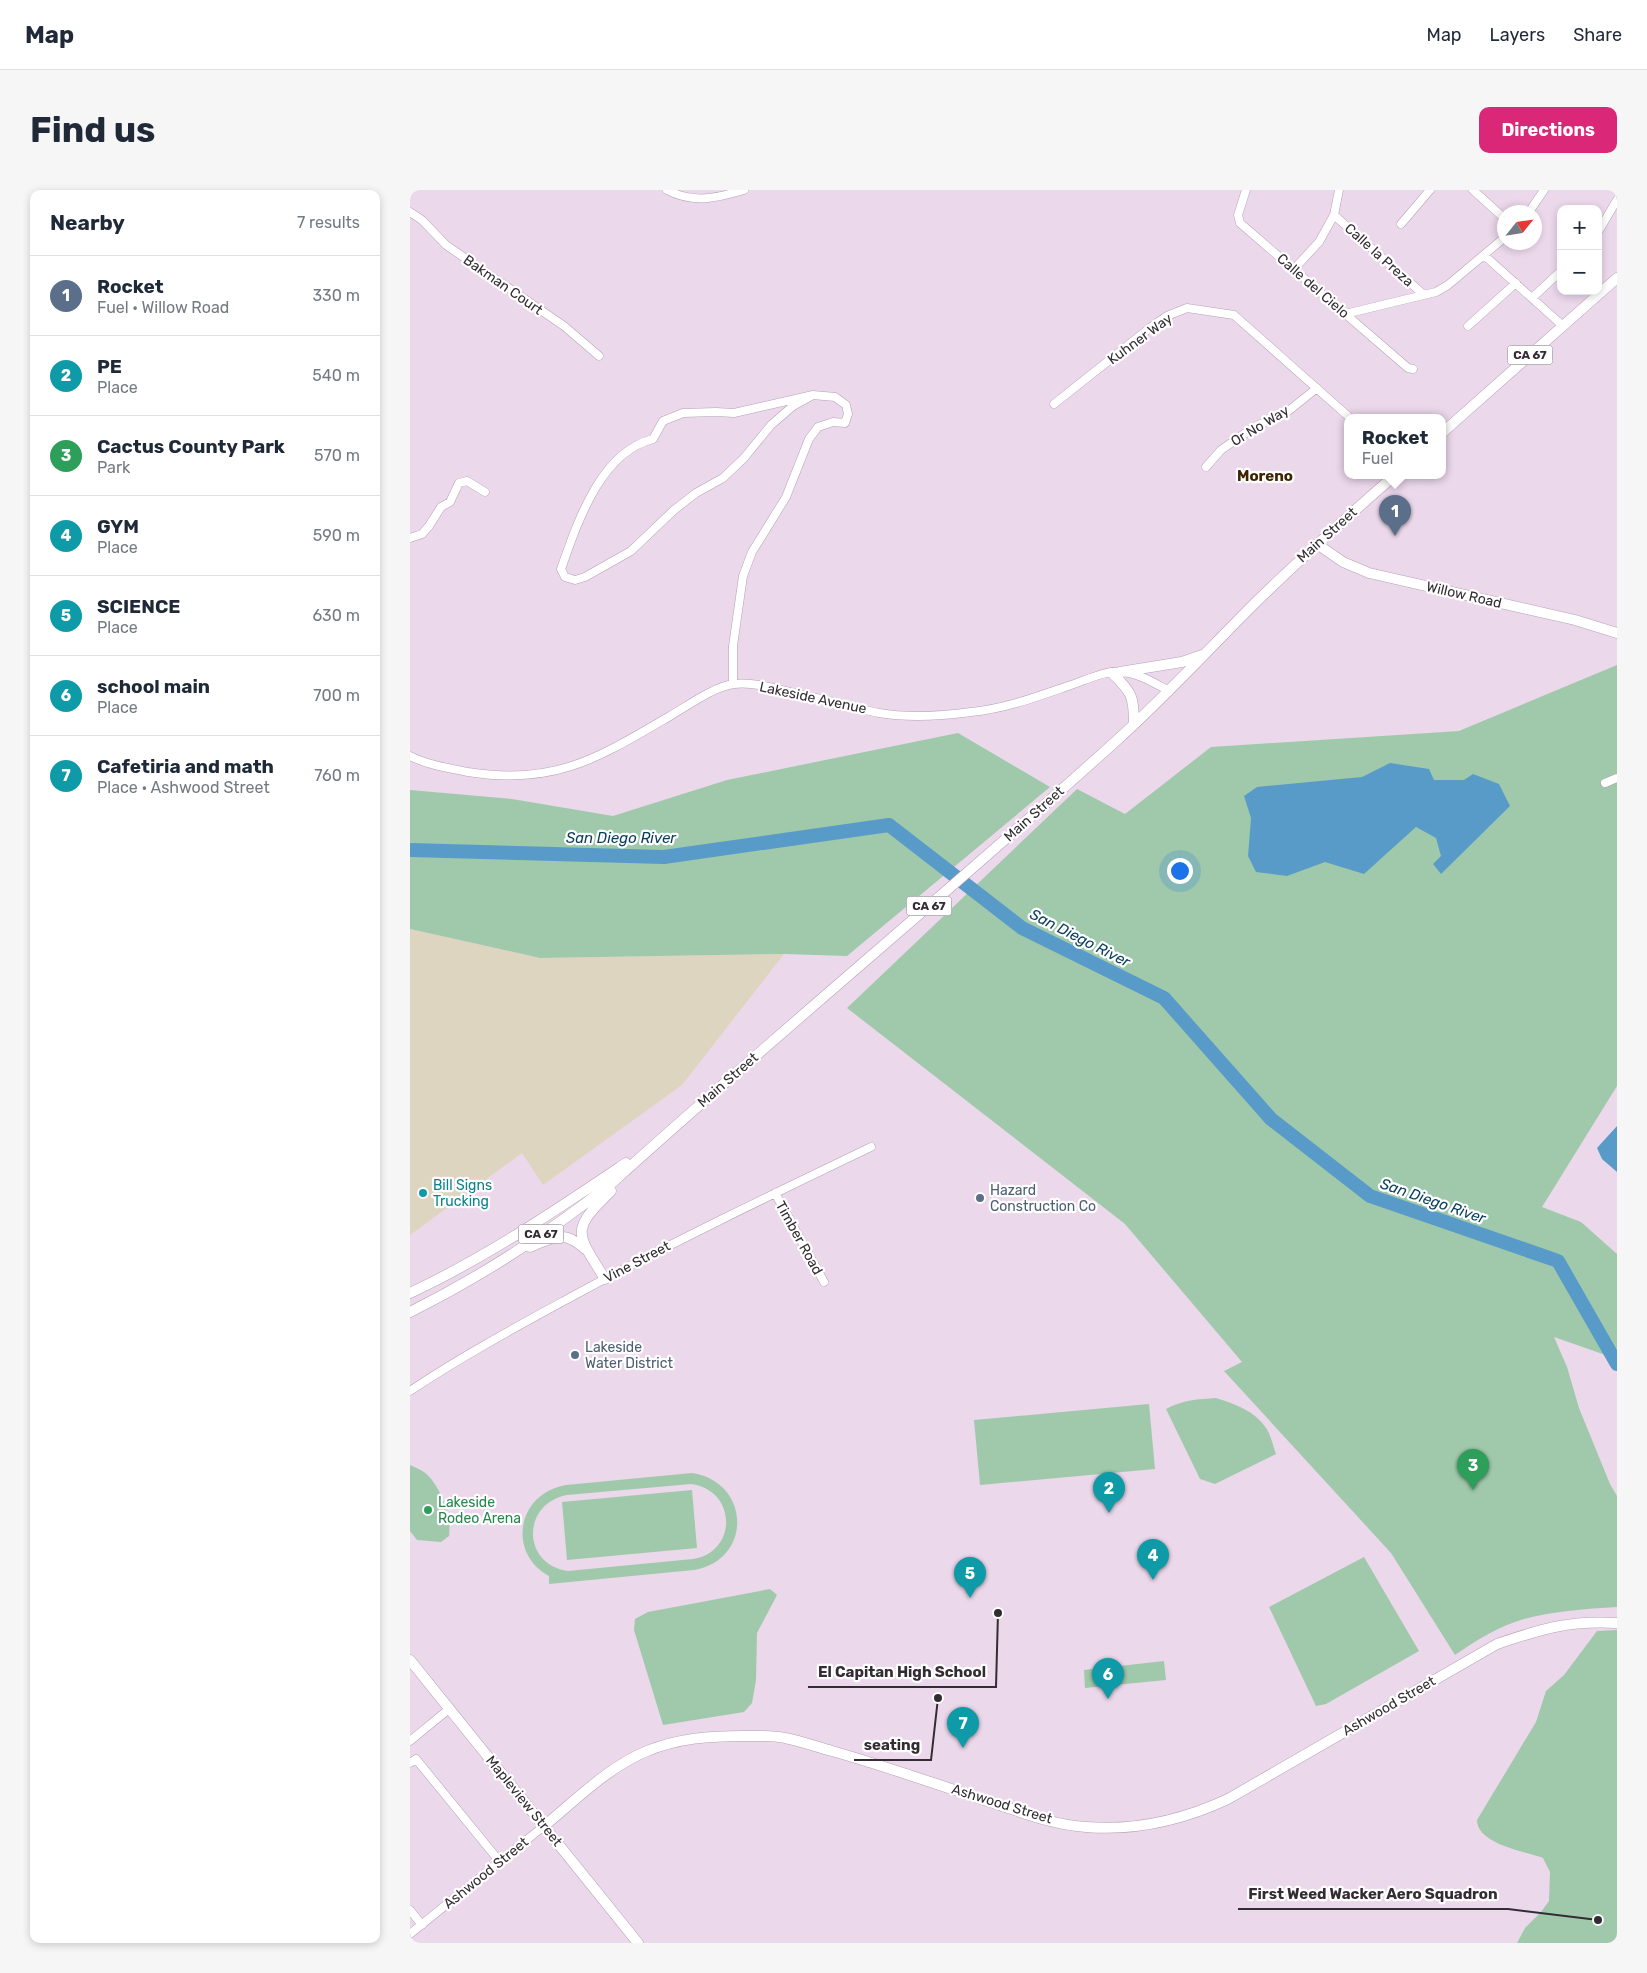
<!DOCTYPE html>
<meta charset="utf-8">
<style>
:root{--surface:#fff;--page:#f6f6f7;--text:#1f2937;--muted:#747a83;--line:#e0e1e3;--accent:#db2777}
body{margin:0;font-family:Rubik,sans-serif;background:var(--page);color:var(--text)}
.controls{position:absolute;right:15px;top:15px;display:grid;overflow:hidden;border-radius:10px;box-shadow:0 2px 8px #0003}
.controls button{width:45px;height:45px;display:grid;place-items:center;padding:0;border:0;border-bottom:1px solid var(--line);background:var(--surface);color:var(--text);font:25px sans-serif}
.compass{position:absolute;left:1087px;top:15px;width:45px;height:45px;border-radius:50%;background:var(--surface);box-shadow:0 2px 8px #0003;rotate:60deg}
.you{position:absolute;left:769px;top:680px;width:18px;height:18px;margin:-12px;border:4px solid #fff;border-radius:50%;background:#1a73e8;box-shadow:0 0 0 8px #1a73e833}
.badge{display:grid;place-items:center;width:32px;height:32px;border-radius:50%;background:var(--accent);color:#fff;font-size:16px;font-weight:700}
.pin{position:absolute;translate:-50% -41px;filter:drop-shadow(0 1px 2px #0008)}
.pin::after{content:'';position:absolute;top:26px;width:18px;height:15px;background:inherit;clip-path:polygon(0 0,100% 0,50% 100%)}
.popup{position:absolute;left:934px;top:224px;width:102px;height:65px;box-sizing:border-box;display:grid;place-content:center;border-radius:10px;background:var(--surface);filter:drop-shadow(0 1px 4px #0005);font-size:16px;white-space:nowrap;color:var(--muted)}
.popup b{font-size:19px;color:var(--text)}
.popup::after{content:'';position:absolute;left:50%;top:100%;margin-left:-10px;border:10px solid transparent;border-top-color:var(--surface)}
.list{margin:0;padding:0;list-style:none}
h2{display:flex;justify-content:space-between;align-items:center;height:65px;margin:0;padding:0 20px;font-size:21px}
h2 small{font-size:16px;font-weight:400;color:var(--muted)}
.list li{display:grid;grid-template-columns:32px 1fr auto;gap:15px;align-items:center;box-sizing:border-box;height:80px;padding:0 20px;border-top:1px solid var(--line)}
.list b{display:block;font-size:19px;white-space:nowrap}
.list p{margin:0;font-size:16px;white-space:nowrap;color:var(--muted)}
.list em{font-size:16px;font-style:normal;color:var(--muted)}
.map{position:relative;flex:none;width:1207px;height:1753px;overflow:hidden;border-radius:10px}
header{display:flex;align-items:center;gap:30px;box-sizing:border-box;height:70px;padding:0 25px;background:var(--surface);border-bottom:1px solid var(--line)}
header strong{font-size:24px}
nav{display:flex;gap:28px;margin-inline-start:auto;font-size:18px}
.intro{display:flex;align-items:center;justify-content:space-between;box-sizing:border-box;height:120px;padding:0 30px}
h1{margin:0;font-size:35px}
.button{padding:12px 22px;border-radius:10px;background:var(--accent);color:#fff;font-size:18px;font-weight:700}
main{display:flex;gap:30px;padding:0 30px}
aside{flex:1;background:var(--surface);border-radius:10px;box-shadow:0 2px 8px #0003}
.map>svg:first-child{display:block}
.industrial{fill:#ded5c0}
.green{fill:#a0c9ab;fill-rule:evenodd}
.water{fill:#599bc8}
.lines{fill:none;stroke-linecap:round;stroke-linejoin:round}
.river{stroke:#599bc8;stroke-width:14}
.minor-casing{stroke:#b4a2b4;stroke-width:9}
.major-casing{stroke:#b4a2b4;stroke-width:11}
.minor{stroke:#fff;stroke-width:8}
.major{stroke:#fff;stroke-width:10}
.culture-dot{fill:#0f9aa8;stroke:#fff;stroke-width:2}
.service-dot{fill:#5c6f8a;stroke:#fff;stroke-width:2}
.leisure-dot{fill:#2e9e5b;stroke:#fff;stroke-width:2}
.labels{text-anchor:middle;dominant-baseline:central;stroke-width:4.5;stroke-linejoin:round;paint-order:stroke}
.shield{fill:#fff;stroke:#706b70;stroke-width:1}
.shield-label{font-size:12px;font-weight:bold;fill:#332c33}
.street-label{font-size:14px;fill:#332c33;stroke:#fff}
.culture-label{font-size:14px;fill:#0d838f;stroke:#fff;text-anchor:start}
.service-label{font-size:14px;fill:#4e5e75;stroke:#fff;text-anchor:start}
.leisure-label{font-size:14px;fill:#27864d;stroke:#fff;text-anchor:start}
.neighbourhood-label{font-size:15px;font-weight:bold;fill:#3c2401;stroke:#fff}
.water-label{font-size:15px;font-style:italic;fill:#073d5c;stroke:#fff}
.leader{fill:none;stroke:#332c33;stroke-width:2}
.callout-dot{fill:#332c33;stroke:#fff;stroke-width:2}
.callout-label{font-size:15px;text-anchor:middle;font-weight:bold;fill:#332c33;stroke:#fff;stroke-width:4.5;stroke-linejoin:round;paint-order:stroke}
</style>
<header>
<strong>Map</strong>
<nav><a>Map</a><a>Layers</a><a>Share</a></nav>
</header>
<div class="intro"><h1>Find us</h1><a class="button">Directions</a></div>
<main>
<aside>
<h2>Nearby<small>7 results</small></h2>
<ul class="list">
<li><span class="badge" style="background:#5c6f8a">1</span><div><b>Rocket</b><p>Fuel · Willow Road</p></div><em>330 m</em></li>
<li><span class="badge" style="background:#0f9aa8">2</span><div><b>PE</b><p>Place</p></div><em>540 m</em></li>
<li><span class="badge" style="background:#2e9e5b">3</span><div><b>Cactus County Park</b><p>Park</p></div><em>570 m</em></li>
<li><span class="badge" style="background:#0f9aa8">4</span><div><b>GYM</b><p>Place</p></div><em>590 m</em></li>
<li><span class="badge" style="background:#0f9aa8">5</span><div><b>SCIENCE</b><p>Place</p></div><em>630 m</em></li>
<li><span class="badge" style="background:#0f9aa8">6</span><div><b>school main</b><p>Place</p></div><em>700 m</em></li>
<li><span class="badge" style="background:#0f9aa8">7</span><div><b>Cafetiria and math</b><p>Place · Ashwood Street</p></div><em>760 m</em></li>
</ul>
</aside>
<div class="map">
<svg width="1207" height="1753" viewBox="0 0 1207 1753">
<rect width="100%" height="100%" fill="#ebd8eb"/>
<path class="industrial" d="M 0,739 L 130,768 L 374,764 L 272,895 L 133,995 L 112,963 L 0,1045 Z"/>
<path class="green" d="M 1207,475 L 1207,896 L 1132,1017 L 1171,1032 L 1207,1064 L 1207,1169 L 1144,1147 L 1157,1177 L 1169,1218 L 1200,1294 L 1207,1306 L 1207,1417 C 1176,1419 1144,1421 1114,1429 C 1089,1436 1067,1450 1045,1465 L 981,1363 L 814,1181 L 832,1172 L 715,1034 L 437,818 L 667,599 L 715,624 L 801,557 L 1049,541 Z
M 548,543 L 640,597 L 437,766 L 374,764 L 130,768 L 0,739 L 0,600 L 102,609 L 203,626 L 317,590 Z
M 806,1208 C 825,1214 845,1221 856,1238 C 861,1245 863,1256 866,1264 L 805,1294 L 790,1289 L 756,1219 C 772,1210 789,1209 806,1208 Z
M 739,1214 L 745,1279 L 570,1295 L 564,1230 Z
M 0,1275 C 4,1277 10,1279 14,1282 C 30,1294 42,1327 39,1346 L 31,1352 L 7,1350 L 0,1341 Z
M 282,1283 C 341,1292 343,1370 284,1380 L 139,1394 L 139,1386 C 96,1362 108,1303 156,1295 ZM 281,1294 C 327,1300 328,1362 283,1369 L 158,1381 C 112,1375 111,1314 157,1305 Z
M 282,1300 L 287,1358 L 157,1370 L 152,1312 Z
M 954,1367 L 1009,1461 L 916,1514 L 906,1516 L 859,1417 Z
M 360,1399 L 367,1405 L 347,1443 L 346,1490 L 342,1513 L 334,1522 L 253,1535 L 224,1440 L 225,1429 L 238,1422 Z
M 1207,1440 L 1207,1753 L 1107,1753 L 1115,1738 L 1131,1722 L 1139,1711 L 1140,1682 L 1133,1668 C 1114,1661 1067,1654 1067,1630 L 1126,1532 L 1136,1501 L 1154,1485 L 1187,1441 Z
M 754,1471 L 756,1490 L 675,1498 L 674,1480 Z"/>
<path class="water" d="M 980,573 L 1019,579 L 1024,590 L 1054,590 L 1063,584 L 1089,594 L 1100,616 L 1031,684 L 1023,674 L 1031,666 L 1026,648 L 1006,637 L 954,684 L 915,672 L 877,686 L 846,682 L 838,666 L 841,628 L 834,606 L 847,597 L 952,587 Z
M 1207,936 L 1207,982 L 1192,969 L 1187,958 Z"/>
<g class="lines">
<path class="river" d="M 0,660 L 254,667 L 479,635 L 612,738 L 754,808 L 861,929 L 960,1006 L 1148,1071 L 1207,1174"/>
<defs>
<path id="minor" d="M 257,0 C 284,14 307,8 334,0
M 836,0 L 828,25 L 830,33 L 998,178 L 1003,179
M 1063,0 L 1094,28
M 0,22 L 12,30 L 36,55 L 154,136 L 189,166
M 1119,22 L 1134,0
M 924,25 L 1014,105
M 991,34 L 1020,0
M 1188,42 L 1207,10
M 1075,66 L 1153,136
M 884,79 L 909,52 L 924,25 L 929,0
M 1122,108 L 1151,81
M 935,124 L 1026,102 L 1038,95 L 1094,48
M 1058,136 L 1106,93
M 644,214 L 741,137 L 757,126 L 777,118 L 824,125 L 939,227
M 796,277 L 811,260 L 834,244 L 846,236 L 877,222 L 907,198
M 0,348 L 12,344 L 19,336 L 31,317 L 40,312 L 49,293 L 57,291 L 75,302
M 323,494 L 323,456 L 333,386 L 342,362 L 376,307 L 399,249 L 408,237 L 423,232 L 435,233 L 438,224 L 436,215 L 425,207 L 403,205 L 383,216 L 361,235 L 334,268 L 313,288 L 286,303 L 264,320 L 221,361 L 175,387 L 165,390 L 155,387 L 151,379 C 167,334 190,262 243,249 L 253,231 L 273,223 L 306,222 L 324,223 L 403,205
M 0,566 C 18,575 38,578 58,582 C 145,596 188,568 260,526 C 277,516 305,496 324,494 C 344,492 364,498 384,503 C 412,509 441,517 469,523 C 499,528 531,526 561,522 C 595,519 629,506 661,495 C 676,490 696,480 711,482 C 729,483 744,493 759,501
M 1195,593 L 1207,588
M 365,1003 L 414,1092
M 0,1201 C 52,1166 108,1136 163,1106 C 261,1053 361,1005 461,957
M 0,1551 L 39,1519
M 0,1573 L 6,1569 L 90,1672
M 0,1720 L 12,1735
M 0,1744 L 134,1636"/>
<path id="major" d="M 1032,243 L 1207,88
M 907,354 L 933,372 L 959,383 L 1165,430 L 1207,443
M 710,482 L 772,472 L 792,465
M 702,483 C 722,502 724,507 724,534
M 120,1057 C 144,1047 154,1039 175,1059
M 195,1089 C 166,1042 160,1041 201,1001
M 0,1103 C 77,1067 146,1020 216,973
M 0,1122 C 72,1086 140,1042 203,992 C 368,843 540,701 705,552 C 754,508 798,460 844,414 C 890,369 937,327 985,285
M 0,1470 L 228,1753
M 134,1636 C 166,1610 198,1577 237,1561 C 269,1548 300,1546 334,1546 C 347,1546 362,1545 375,1548 C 391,1551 407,1557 422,1561 C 475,1576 526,1594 577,1611 C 609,1621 642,1635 676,1637 C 725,1641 773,1630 818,1609 L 1087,1454 C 1131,1439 1160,1430 1207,1433"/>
</defs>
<use href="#minor" class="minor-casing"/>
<use href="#major" class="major-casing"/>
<use href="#minor" class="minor"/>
<use href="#major" class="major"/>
</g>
<circle class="culture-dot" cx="13" cy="1003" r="5"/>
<g class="service-dot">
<circle cx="570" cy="1008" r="5"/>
<circle cx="165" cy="1165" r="5"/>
</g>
<circle class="leisure-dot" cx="18" cy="1320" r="5"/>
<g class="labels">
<g class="shield">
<rect x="1097.5" y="155.5" width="45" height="19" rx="4"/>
<rect x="496.5" y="706.5" width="45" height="19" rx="4"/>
<rect x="108.5" y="1034.5" width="45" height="19" rx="4"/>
</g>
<g class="shield-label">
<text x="1120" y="165">CA 67</text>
<text x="519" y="716">CA 67</text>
<text x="131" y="1044">CA 67</text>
</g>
<g class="street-label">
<text transform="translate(969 65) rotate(42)">Calle la Preza</text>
<text transform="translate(93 95) rotate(35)">Bakman Court</text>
<text transform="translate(903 96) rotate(41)">Calle del Cielo</text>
<text transform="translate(730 149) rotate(-36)">Kuhner Way</text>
<text transform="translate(850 236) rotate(-31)">Or No Way</text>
<text transform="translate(917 345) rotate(-42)">Main Street</text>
<text transform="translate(1054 405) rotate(13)">Willow Road</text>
<text transform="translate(403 508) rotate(12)">Lakeside Avenue</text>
<text transform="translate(624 624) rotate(-42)">Main Street</text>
<text transform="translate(318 890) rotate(-41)">Main Street</text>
<text transform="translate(389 1048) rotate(61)">Timber Road</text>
<text transform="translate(227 1072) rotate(-28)">Vine Street</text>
<text transform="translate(979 1516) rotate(-30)">Ashwood Street</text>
<text transform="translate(114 1611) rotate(51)">Mapleview Street</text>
<text transform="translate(592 1614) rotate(17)">Ashwood Street</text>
<text transform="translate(76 1683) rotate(-39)">Ashwood Street</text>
</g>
<g class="culture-label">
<text x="23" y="995">Bill Signs<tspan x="23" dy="16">Trucking</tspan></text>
</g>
<g class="service-label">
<text x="580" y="1000">Hazard<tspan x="580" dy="16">Construction Co</tspan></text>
<text x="175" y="1157">Lakeside<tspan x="175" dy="16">Water District</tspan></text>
</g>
<g class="leisure-label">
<text x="28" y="1312">Lakeside<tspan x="28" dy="16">Rodeo Arena</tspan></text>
</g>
<g class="neighbourhood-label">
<text x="855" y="286">Moreno</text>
</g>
<g class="water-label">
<text x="211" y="648">San Diego River</text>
<text transform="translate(670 748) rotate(27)">San Diego River</text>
<text transform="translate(1023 1011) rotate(19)">San Diego River</text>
</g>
</g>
<path class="leader" d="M588 1423L586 1497H398M528 1508L521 1570H444M1188 1730L1098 1719H828"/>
<g class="callout-dot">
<circle cx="588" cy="1423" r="5"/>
<circle cx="528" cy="1508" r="5"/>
<circle cx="1188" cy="1730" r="5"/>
</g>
<g class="callout-label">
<text x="492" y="1487">El Capitan High School</text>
<text x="482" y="1560">seating</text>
<text x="963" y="1709">First Weed Wacker Aero Squadron</text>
</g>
</svg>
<div class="controls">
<button>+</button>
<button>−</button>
</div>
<svg class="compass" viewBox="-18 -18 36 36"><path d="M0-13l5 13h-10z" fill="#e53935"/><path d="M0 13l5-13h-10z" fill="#747a83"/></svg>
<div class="you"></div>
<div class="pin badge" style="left:985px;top:346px;background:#5c6f8a">1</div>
<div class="popup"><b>Rocket</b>Fuel</div>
<div class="pin badge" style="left:699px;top:1323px;background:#0f9aa8">2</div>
<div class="pin badge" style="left:1063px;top:1300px;background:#2e9e5b">3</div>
<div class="pin badge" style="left:743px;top:1390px;background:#0f9aa8">4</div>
<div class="pin badge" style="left:560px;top:1408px;background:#0f9aa8">5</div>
<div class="pin badge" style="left:698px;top:1509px;background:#0f9aa8">6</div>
<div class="pin badge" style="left:553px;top:1558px;background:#0f9aa8">7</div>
</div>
</main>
